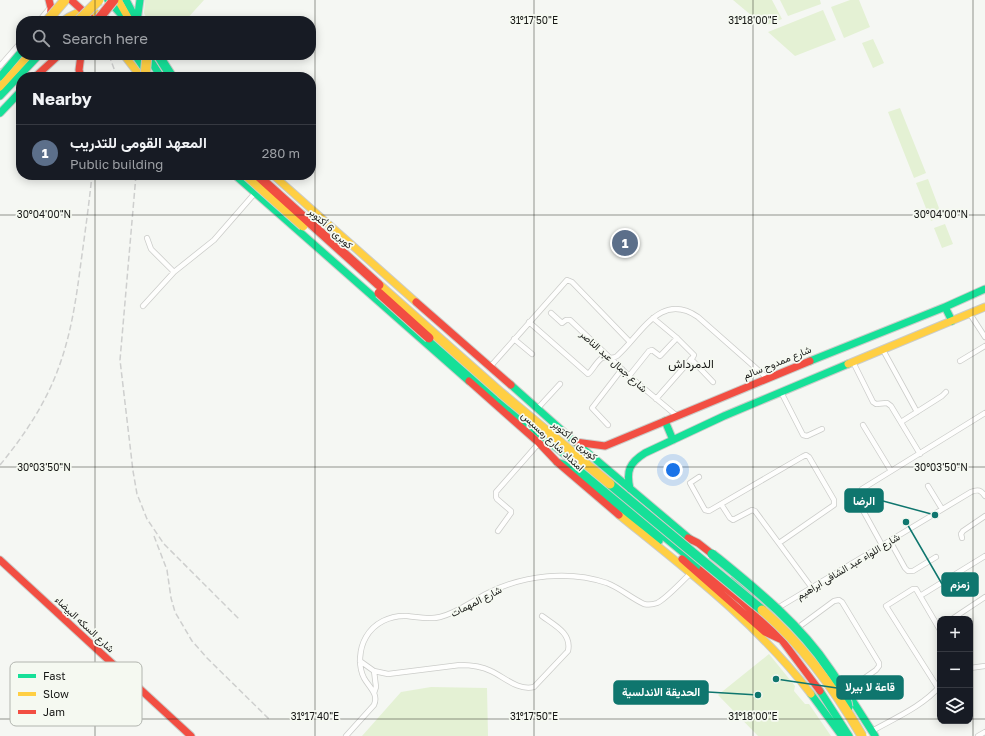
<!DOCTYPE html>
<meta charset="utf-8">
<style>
:root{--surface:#171b24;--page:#20242c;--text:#f1f3f6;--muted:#9ea1a6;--line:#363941;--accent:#db2777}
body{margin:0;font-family:"Golos Text",Vazirmatn,sans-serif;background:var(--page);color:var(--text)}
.controls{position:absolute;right:12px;bottom:12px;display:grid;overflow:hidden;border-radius:8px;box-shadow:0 2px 10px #0003}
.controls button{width:36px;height:36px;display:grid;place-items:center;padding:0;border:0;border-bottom:1px solid var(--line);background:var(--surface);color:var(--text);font:20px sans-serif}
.you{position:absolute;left:673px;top:470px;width:14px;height:14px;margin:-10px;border:3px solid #fff;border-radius:50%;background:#1a73e8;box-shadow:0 0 0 6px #1a73e833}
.badge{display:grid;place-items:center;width:26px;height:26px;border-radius:50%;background:var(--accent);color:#fff;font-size:13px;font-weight:700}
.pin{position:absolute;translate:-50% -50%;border:2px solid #fff;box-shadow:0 1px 4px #0006}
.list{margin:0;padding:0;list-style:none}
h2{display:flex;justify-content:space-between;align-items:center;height:52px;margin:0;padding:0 16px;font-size:17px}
h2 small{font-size:13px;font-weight:400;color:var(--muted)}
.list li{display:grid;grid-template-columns:26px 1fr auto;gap:12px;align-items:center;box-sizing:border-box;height:56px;padding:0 16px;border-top:1px solid var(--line)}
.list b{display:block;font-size:15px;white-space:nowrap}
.list p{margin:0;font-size:13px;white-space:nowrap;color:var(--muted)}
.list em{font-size:13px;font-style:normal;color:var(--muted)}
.icon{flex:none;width:22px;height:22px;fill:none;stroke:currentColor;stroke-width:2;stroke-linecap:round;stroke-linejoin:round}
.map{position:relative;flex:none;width:985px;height:736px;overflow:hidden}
.search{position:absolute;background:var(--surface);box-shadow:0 2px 10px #0003;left:16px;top:16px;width:300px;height:44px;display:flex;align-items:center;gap:10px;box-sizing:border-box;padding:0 14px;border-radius:16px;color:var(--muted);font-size:15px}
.panel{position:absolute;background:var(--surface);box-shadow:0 2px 10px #0003;left:16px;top:72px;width:300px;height:108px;border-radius:16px}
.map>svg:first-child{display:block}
.green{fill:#e4f1d4}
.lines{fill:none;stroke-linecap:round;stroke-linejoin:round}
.street-casing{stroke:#cbccc9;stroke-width:6}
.fast-casing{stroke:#cbccc9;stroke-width:9}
.slow-casing{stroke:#cbccc9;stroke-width:9}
.jam-casing{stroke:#cbccc9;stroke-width:9}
.street{stroke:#fefefd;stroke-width:4.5}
.fast{stroke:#16e098;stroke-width:7}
.slow{stroke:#ffcf43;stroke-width:7}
.jam{stroke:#f24e42;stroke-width:7}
.rail{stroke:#cecfce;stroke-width:1.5;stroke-dasharray:6 3;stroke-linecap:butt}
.fast-bridge-casing{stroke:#cbccc9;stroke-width:11;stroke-linecap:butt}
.slow-bridge-casing{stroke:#cbccc9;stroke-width:11;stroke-linecap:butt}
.jam-bridge-casing{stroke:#cbccc9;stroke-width:11;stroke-linecap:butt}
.fast-bridge{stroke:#16e098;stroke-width:9}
.slow-bridge{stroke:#ffcf43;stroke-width:9}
.jam-bridge{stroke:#f24e42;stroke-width:9}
.ticks{fill:none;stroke:#161715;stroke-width:1;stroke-opacity:0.45}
.labels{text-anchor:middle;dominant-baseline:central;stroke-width:3.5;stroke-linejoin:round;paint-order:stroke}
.street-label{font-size:10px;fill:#161715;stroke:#f5f9f1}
.quarter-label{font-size:12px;fill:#161715;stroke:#f5f9f1}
.key{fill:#f5f9f1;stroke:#b2b5af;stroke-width:1}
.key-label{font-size:11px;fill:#161715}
.ticks-label{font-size:10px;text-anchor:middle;fill:#161715;stroke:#f5f9f1;stroke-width:3.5;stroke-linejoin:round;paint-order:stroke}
.leader{fill:none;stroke:#0f766e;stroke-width:1.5}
.callout-dot{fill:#0f766e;stroke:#f5f9f1;stroke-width:1.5}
.callout{fill:#0f766e;stroke:#0f766e;stroke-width:1.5}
.callout-label{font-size:11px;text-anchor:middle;font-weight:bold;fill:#fff}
</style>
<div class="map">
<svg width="985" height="736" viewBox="0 0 985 736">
<rect width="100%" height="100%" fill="#f5f7f3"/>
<path class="green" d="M 145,0 L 204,0 L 185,21 L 148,21 L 144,13 Z
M 733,0 L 772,0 L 782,19 L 764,26 Z
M 780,0 L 820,0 L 821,4 L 788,16 Z
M 850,0 L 859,0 L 870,27 L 844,38 L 831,7 Z
M 823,10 L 836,40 L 795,56 L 768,32 Z
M 873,39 L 884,63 L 873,68 L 862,43 Z
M 900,108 L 926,173 L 914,178 L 888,112 Z
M 928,179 L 942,216 L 931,221 L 916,183 Z
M 945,224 L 953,244 L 942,248 L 934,228 Z
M 769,654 L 795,686 L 794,691 L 805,704 L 809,704 L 831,736 L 758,736 L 718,695 Z
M 431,687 L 487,688 L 488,736 L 362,736 L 401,692 Z"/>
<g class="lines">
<defs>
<path id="street" d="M 39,21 L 49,9
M 0,66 L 21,42
M 147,238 L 151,249 L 174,272 L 214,240 L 255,193
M 143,306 L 174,272
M 551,313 L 562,323 L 566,320 L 570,320 L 629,376 L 677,416
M 970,314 L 985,337
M 653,318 L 677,338 L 694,355 L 693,357 L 656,399
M 529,322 L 588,374 C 593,370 596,362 602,358 C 607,356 612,360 617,356 C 641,335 660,291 698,317 L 767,378
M 514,339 L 532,354
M 883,350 L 917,412
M 691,359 L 713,382
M 960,361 L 985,346
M 853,362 L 873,402 L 876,404 L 887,403 L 891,406 L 920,454
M 490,367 L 567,280 L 572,282 L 630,342
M 629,376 L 649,351 L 652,350 L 660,356 L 677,338
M 781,392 L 803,435 L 807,436 L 822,429
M 538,408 L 560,384
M 901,422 L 942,396 L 946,392
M 608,425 L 592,408 L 622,369
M 863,425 L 891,471
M 699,477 L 690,483 L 705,510 L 709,511 L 802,457 L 806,455 L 809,457 L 834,500 L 834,505 L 779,543
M 928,486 L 942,509
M 721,504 L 730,518 L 733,520 L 752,510 L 755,511 L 812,588
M 498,531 L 511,513 L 511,511 L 497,499 L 496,497 L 496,492 L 539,443
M 962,538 L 961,534 L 963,531 L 985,516
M 890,541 L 905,568 L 908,571 L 913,571 L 936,557
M 882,545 L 860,505 L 859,494 L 862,489 L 985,413
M 920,596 L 985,556
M 776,609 L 971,492 C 978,489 981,490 985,496
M 952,619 L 985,597
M 796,629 L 834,601 L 839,600 L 842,602 L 879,663 L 879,666 L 876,670 L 846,691
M 360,661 L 374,671 L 388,674 L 460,665 C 471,665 481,666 491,671 C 504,677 518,691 534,687 L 568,651 C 572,633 554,625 542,616
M 970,668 L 985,666
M 374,671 L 376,687 L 374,693
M 938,688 L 886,606 L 913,589 L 916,589 L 940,630
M 872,731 C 895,718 923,706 940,686
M 346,736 L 374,705 C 379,694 369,687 364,678 C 358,666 359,649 366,637 C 374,623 390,615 407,616 C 418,617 428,620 440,617 C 457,613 472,601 488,593 C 524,575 569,570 607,583 C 620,588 631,598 644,604 C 648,605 652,605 657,603 C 666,599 682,581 691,573
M 978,736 L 985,732"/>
<path id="fast" d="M 108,0 L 127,21
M 126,0 L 137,21
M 137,21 L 140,0
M 135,55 L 150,77
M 147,55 L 161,77
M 0,77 L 21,52
M 0,96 L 39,55
M 0,113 L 21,91
M 235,175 L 469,381
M 945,307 L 952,321
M 429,338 L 495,397 L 703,569
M 810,361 L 945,307 L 985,289
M 511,385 L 575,442 L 691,540
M 665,421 L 673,440
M 557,462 L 569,466 L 659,541
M 630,489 C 626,471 629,463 645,453 L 724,416 L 848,364
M 735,578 L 773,611 L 816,658
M 845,689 L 875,736
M 820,691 L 849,736
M 811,694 L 842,736"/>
<path id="slow" d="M 118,0 L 130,21
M 63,21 C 80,8 92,8 109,21
M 124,55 L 141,77
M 0,87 L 29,55
M 273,175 L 416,302
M 848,364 L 985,307
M 619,515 C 687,570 758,624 811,694"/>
<path id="jam" d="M 49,0 L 51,8 L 50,21
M 71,0 L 94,21
M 81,55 L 79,70 L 81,77
M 35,77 L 59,55
M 416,302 L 511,385
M 469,381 L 539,443 L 557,462 L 619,515
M 575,442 L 605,446 L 810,361
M 688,538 L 698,543 L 712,554
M 682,559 L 765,632 L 780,639
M 0,560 L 191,736
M 703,569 L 740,600 L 781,639 L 820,691"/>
</defs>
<use href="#street" class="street-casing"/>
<use href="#fast" class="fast-casing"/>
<use href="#slow" class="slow-casing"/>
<use href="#jam" class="jam-casing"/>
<use href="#street" class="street"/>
<use href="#fast" class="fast"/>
<use href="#slow" class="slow"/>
<use href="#jam" class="jam"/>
<path class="rail" d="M 100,0 L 103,21
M 109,55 L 117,77
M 136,175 L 120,360 L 133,471 L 137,494 L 147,519 L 164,544 L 239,619
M 0,465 C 23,437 44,406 57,372 C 71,336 76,300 81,262 C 85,233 89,204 92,175
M 154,536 L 167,570 L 171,598 L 175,612 L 192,641 L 207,658 L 269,719"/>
<defs>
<path id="fast-bridge" d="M 158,55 L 172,77
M 610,484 L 762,610
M 712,554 C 755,589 798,623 829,669 C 837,681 846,693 848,707"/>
<path id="slow-bridge" d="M 47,21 L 65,0
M 78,21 L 99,0
M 145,77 L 147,55
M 246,175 L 303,226
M 379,285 L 501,393 L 610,484
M 762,610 C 802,644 836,691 862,736"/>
<path id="jam-bridge" d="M 97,21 L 114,0
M 257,175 L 379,285
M 379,293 L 429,338"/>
</defs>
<use href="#fast-bridge" class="fast-bridge-casing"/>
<use href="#slow-bridge" class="slow-bridge-casing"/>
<use href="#jam-bridge" class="jam-bridge-casing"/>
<use href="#fast-bridge" class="fast-bridge"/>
<use href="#slow-bridge" class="slow-bridge"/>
<use href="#jam-bridge" class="jam-bridge"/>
</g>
<path class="ticks" d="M 95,0 L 95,21M 315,0 L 315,736M 534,0 L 534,736M 753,0 L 753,736M 973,0 L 973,736M 95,55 L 95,77M 95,175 L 95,736M 0,215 L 985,215M 0,467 L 985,467M 0,719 L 940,719M 970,719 L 985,719"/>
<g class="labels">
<g class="street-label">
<text transform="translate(331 228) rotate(42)">كوبرى 6 أكتوبر</text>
<text transform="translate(614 361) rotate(42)">شارع جمال عبد الناصر</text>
<text transform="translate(777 362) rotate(-22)">شارع ممدوح سالم</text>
<text transform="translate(575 440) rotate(40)">كوبرى 6 أكتوبر</text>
<text transform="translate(553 441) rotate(43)">امتداد شارع رمسيس</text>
<text transform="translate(848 566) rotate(-31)">شارع اللواء عبد الشافى ابراهيم</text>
<text transform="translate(476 601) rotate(-27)">شارع المهمات</text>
<text transform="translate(85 624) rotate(43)">شارع السكه البيضاء</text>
</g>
<g class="quarter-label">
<text x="691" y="363">الدمرداش</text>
</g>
</g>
<rect x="10" y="662" width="132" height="64" rx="6" class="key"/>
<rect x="18" y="674" width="18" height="4" fill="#16e098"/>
<rect x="18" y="692" width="18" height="4" fill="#ffcf43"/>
<rect x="18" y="710" width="18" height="4" fill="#f24e42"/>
<g class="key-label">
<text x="43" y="680">Fast</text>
<text x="43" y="698">Slow</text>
<text x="43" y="716">Jam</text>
</g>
<g class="ticks-label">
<text x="534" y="24">31°17'50"E</text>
<text x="753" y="24">31°18'00"E</text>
<text x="44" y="218">30°04'00"N</text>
<text x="941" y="218">30°04'00"N</text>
<text x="44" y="471">30°03'50"N</text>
<text x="941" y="471">30°03'50"N</text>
<text x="315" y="720">31°17'40"E</text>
<text x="534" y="720">31°17'50"E</text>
<text x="753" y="720">31°18'00"E</text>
</g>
<path class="leader" d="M935 515L883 501M906 522L942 584M776 679L837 688M758 695L708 692"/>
<g class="callout-dot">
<circle cx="935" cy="515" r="4"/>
<circle cx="906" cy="522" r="4"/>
<circle cx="776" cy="679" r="4"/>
<circle cx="758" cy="695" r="4"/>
</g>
<g class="callout">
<rect x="845" y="489" width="38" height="23" rx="4"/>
<rect x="942" y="573" width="36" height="23" rx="4"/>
<rect x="837" y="676" width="66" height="23" rx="4"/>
<rect x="614" y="681" width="94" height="23" rx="4"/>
</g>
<g class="callout-label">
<text x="864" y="505">الرضا</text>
<text x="960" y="588">زمزم</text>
<text x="870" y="691">قاعة لا بيرلا</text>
<text x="661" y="696">الحديقة الاندلسية</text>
</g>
</svg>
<div class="controls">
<button>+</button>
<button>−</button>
<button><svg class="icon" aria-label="layers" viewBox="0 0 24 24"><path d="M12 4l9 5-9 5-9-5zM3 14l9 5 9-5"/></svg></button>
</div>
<div class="you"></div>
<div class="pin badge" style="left:625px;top:243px;background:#5c6f8a">1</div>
<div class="search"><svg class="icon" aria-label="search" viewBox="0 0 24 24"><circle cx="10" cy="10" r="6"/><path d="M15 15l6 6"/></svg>Search here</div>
<section class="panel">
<h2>Nearby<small></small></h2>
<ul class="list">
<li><span class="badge" style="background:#5c6f8a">1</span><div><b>المعهد القومى للتدريب</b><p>Public building</p></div><em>280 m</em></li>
</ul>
</section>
</div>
